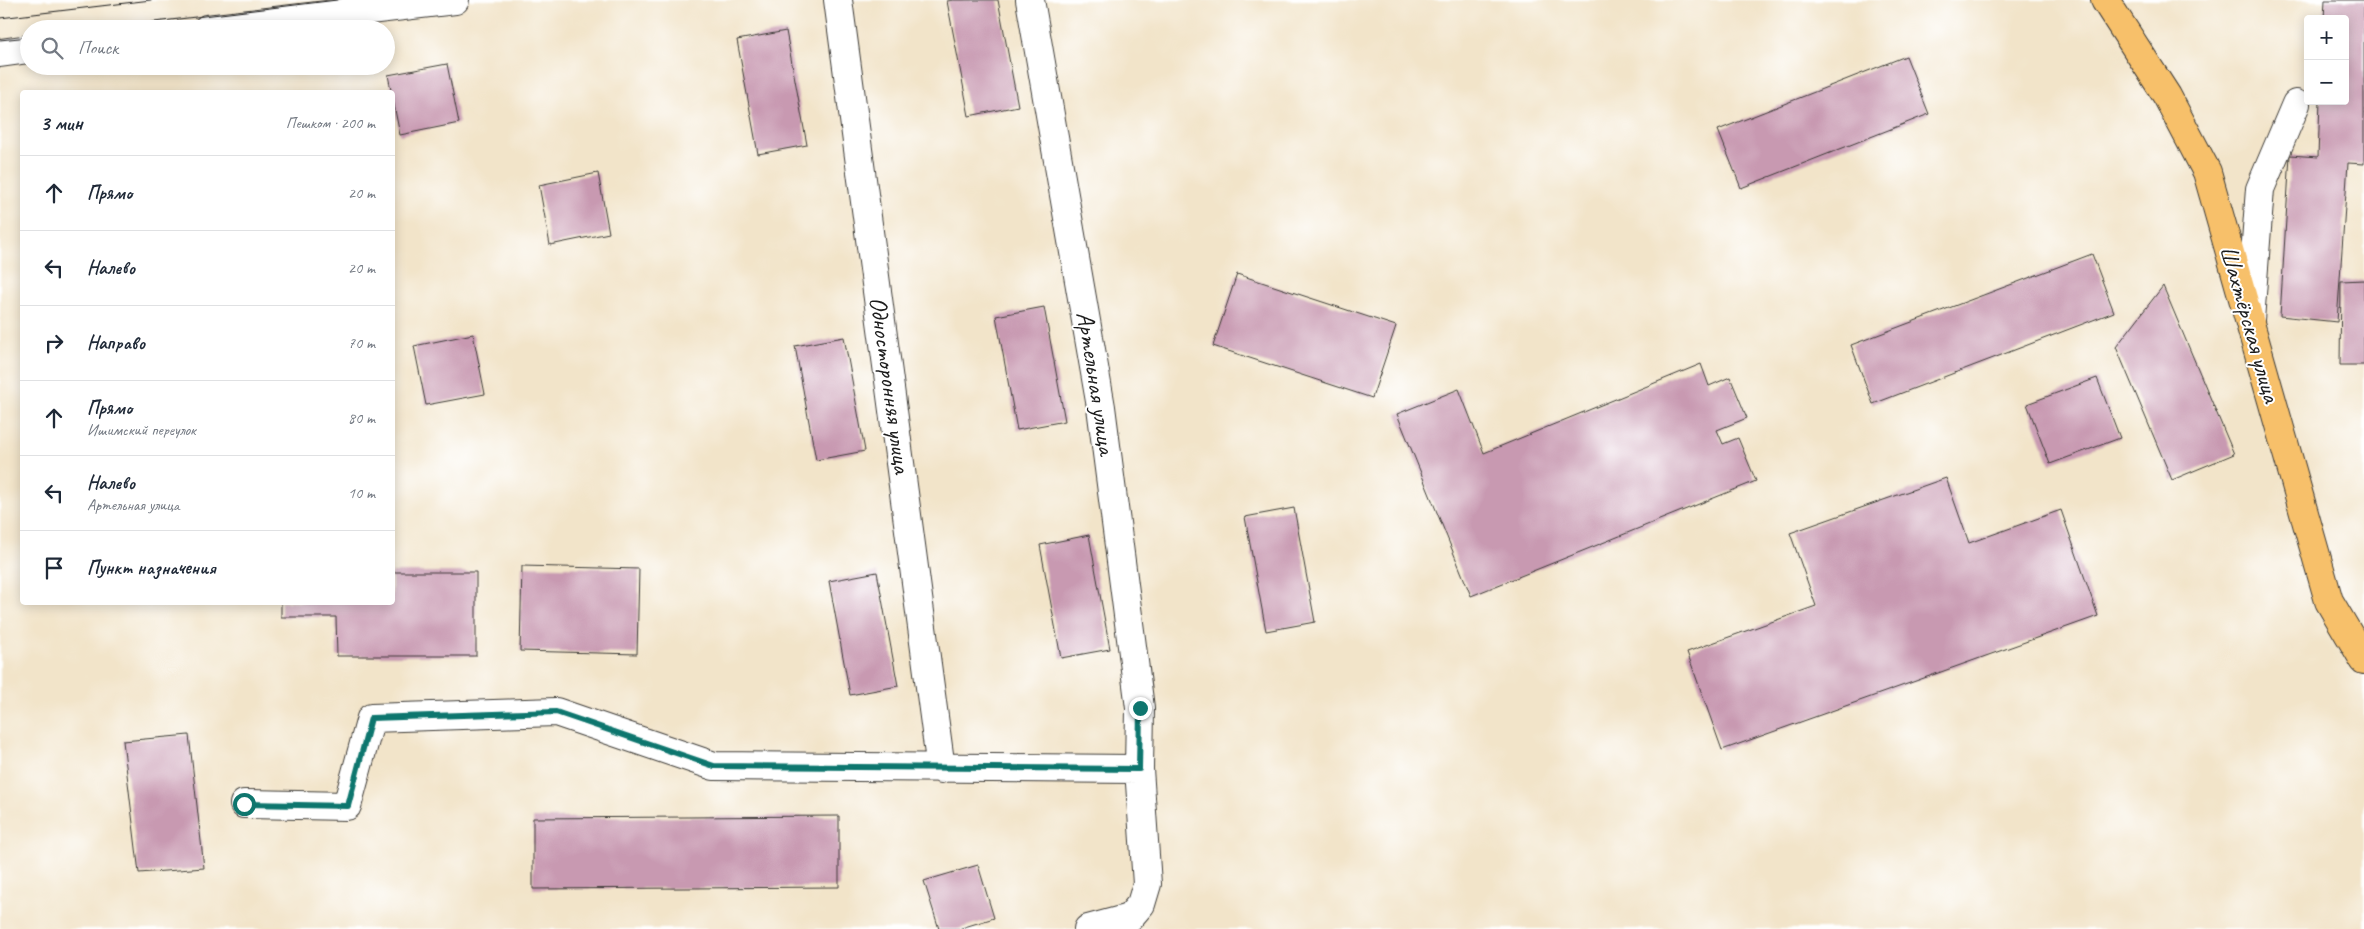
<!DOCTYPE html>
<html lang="ru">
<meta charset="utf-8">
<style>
:root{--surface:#fff;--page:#f6f6f7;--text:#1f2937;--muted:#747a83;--line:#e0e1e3}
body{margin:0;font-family:Caveat,sans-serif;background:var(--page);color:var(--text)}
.controls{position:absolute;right:15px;top:15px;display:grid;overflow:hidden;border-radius:5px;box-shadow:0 2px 12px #0003}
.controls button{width:45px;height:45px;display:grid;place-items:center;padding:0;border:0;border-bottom:1px solid var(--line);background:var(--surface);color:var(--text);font:25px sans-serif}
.stop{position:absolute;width:15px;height:15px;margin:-11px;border:4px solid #0f766e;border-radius:50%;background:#fff}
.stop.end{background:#0f766e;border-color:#fff;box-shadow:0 1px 5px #0008}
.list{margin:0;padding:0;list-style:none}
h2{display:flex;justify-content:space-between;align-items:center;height:65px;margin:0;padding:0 20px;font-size:21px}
h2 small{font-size:16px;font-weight:400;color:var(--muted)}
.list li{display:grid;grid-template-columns:32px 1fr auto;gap:15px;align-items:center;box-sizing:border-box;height:75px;padding:0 20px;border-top:1px solid var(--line)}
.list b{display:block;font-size:19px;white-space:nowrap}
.list p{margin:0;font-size:16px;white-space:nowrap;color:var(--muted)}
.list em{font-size:16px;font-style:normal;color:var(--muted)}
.icon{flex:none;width:28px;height:28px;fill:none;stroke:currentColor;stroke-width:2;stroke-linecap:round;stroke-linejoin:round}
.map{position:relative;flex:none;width:2364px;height:929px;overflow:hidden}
.search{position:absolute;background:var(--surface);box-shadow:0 2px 12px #0003;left:20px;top:20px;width:375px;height:55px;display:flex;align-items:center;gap:12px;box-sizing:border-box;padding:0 18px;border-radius:28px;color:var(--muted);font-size:19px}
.panel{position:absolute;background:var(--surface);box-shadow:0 2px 12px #0003;left:20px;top:90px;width:375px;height:515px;border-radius:5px}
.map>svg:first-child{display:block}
.building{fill:#c899b1}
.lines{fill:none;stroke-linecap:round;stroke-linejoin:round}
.minor-casing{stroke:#3c3a36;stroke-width:30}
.major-casing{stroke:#3c3a36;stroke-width:30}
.minor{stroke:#fff;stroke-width:28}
.major{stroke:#f7c06b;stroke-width:28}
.tram{stroke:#1c1c1c;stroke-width:1}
.route{stroke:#0f766e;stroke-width:6}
.labels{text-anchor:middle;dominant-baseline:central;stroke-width:4;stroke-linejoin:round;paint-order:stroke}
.street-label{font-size:25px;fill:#1c1c1c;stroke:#fff}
</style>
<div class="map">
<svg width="2364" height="929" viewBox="0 0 2364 929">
<rect width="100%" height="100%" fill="#fff"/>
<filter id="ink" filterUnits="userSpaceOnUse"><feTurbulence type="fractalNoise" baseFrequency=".02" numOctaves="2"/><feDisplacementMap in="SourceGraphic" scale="10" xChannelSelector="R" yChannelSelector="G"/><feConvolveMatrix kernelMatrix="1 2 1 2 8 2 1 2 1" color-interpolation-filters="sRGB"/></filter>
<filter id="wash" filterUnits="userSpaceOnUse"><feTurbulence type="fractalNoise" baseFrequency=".0096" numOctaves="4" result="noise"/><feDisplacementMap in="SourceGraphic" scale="20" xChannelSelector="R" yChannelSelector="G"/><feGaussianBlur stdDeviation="1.12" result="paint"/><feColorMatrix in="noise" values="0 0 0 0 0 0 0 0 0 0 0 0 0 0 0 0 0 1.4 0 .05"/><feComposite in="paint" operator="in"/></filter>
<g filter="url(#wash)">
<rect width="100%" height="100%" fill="#f2e4c9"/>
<g id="blocks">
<path class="building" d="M 953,0 L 998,0 L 1018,106 L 969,116 L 947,1 Z
M 2325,0 L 2364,0 L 2364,164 L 2348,163 L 2337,322 L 2280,316 L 2290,155 L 2318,157 L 2320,101 L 2345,101 L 2345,19 L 2324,19 Z
M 786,31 L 807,145 L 758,154 L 737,40 Z
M 1906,56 L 1929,114 L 1741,188 L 1718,130 Z
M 447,64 L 459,123 L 400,135 L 388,75 Z
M 598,173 L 609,233 L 550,245 L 539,185 Z
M 2092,254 L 2114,312 L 1873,404 L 1851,345 Z
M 1237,274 L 1396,326 L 1372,398 L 1213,346 Z
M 2364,280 L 2364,365 L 2340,365 L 2341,281 Z
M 2163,286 L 2234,454 L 2172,480 L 2116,347 Z
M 1044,307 L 1065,421 L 1017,430 L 996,316 Z
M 473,334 L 485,394 L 426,405 L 414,346 Z
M 844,337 L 865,451 L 816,460 L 795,346 Z
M 1701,364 L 1709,386 L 1730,377 L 1747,418 L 1717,430 L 1723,444 L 1738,438 L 1756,481 L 1471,596 L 1397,414 L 1459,389 L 1484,453 Z
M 2097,378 L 2120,438 L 2050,464 L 2027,404 Z
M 1946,478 L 1969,543 L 2061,510 L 2098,616 L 1722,750 L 1687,652 L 1816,606 L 1790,533 Z
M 1294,508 L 1315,622 L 1266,631 L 1245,517 Z
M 1089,535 L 1110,649 L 1061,658 L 1040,545 Z
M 522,566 L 639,569 L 637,654 L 520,651 Z
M 392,572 L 476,572 L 476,656 L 337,656 L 336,617 L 281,617 L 281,602 L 392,602 Z
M 877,572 L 898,686 L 850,695 L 829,581 Z
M 189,735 L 204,868 L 139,873 L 123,741 Z
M 839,816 L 839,887 L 533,889 L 533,818 Z
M 978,865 L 994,918 L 958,929 L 939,929 L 924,881 Z"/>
</g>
</g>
<g filter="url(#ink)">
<use href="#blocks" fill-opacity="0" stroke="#3c3a36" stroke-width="1"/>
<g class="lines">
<defs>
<path id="minor" d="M 838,0 L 941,769
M 1030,0 L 1101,407 L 1140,708 L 1139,769 L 1147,884 L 1141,904 L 1129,918 L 1088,929
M 207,29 L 455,0
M 0,53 L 29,49
M 2250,320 L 2260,189 L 2296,104
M 244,804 L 347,806 L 371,718 L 556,712 L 714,766 L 1139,769"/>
<path id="major" d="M 2105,0 L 2167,96 L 2207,172 L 2329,601 L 2364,660"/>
</defs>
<use href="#minor" class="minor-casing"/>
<use href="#major" class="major-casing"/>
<use href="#minor" class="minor"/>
<use href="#major" class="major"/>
<path class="tram" d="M 0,18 L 151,0
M 96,29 L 337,0
M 0,40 L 29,37"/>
</g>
</g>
<g class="lines" filter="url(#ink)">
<path class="route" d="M 244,804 L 348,806 L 371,718 L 556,712 L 714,766 L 1139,769 L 1140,708"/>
</g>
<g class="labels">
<g class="street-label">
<text transform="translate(2250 324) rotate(74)">Шахтёрская улица</text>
<text transform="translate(1096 383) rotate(81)">Артельная улица</text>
<text transform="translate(890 385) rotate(82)">Односторонняя улица</text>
</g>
</g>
</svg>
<div class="controls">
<button>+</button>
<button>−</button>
</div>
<div class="stop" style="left:244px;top:804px"></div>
<div class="stop end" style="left:1140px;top:708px"></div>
<div class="search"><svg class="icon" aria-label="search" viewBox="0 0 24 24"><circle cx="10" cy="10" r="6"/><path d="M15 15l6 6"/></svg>Поиск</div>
<section class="panel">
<h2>3 мин<small>Пешком · 200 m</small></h2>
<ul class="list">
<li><svg class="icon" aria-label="ahead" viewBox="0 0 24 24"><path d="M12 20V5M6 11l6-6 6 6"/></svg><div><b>Прямо</b></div><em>20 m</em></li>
<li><svg class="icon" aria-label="left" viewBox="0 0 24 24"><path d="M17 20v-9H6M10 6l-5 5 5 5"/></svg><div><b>Налево</b></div><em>20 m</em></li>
<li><svg class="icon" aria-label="right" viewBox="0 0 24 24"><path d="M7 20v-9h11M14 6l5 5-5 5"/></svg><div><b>Направо</b></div><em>70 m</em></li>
<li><svg class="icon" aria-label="ahead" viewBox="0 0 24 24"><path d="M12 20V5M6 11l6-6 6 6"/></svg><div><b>Прямо</b><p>Ишимский переулок</p></div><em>80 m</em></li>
<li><svg class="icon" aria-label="left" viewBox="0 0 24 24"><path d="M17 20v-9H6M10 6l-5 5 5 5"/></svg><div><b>Налево</b><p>Артельная улица</p></div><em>10 m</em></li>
<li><svg class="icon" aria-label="arrive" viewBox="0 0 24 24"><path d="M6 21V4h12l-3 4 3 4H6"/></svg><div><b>Пункт назначения</b></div></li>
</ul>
</section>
</div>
